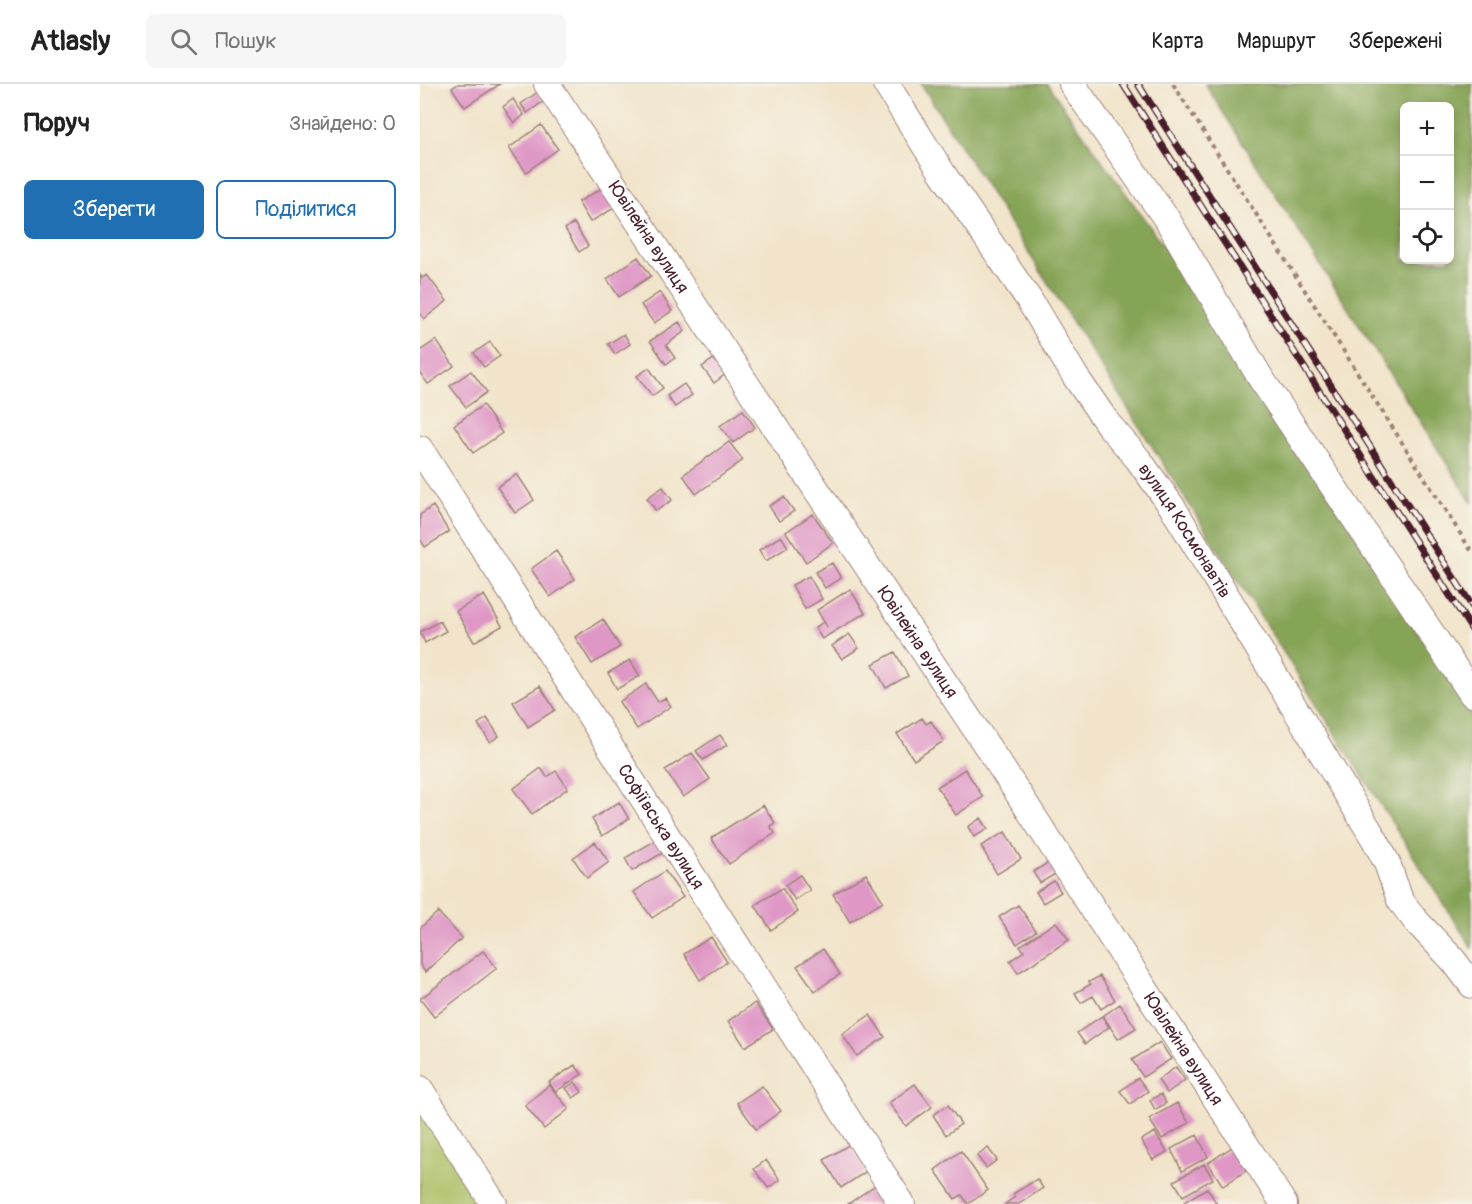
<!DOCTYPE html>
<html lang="uk">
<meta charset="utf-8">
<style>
:root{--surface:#fff;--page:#f6f6f6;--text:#222;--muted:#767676;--line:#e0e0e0;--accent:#1f6fb2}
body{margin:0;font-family:Pangolin,sans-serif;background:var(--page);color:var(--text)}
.controls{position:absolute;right:18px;top:18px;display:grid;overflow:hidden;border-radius:9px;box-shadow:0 3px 9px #0003}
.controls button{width:54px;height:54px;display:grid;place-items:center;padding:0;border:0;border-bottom:2px solid var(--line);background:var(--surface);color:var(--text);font:30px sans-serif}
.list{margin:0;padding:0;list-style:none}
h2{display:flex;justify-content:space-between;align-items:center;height:78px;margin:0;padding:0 24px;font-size:26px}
h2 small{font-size:20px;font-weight:400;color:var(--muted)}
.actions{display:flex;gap:12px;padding:18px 24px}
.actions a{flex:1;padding:14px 0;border:2px solid var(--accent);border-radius:9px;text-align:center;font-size:21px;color:var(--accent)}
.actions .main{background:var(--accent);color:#fff}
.icon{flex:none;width:33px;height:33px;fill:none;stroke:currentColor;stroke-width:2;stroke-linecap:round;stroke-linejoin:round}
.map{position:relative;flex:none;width:1052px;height:1120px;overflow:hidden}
header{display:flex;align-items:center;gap:36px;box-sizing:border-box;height:84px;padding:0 30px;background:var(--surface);border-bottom:2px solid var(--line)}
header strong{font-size:28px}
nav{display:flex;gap:33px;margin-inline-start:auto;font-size:21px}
.search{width:420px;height:54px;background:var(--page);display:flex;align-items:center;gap:15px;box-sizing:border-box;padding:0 21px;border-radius:9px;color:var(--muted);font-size:22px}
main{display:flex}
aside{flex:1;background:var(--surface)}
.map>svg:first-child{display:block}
.green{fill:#a9bd61;stroke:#7a6e46;stroke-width:1.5}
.forest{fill:#86a457;stroke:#686241;stroke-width:1.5;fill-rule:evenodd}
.building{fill:#df97c6}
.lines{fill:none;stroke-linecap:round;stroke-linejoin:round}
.minor-casing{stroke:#9e827a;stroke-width:28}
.path{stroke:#9e827a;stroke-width:4;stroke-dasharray:4.5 4.5;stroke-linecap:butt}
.minor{stroke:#fff;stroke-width:26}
.rail-casing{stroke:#4a1f2b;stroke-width:7}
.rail{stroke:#f7f3e8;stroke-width:4.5;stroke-dasharray:14;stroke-linecap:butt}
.labels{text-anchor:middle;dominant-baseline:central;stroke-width:4.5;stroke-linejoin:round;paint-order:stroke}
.street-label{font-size:18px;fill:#4a1f2b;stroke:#f7f3e8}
</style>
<header>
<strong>Atlasly</strong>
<div class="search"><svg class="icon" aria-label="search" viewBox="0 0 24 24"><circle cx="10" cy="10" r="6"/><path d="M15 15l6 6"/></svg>Пошук</div>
<nav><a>Карта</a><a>Маршрут</a><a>Збережені</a></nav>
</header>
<main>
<aside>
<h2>Поруч<small>Знайдено: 0</small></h2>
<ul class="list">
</ul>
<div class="actions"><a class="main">Зберегти</a><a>Поділитися</a></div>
</aside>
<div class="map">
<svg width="1052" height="1120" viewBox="0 0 1052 1120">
<rect width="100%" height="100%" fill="#f7f3e8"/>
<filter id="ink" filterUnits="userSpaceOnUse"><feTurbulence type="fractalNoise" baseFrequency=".0167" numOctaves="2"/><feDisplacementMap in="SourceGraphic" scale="12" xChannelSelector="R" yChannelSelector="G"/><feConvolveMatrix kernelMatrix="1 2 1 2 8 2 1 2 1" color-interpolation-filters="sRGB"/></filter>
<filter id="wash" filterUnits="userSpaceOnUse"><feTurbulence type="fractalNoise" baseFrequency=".008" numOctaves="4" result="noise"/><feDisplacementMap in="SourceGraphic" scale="24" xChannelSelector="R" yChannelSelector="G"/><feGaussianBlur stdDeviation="1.35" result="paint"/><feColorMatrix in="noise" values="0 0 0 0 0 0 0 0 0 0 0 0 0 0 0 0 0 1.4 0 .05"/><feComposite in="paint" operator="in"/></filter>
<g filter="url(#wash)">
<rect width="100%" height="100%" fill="#f1e4ca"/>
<path class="green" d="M 0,1024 L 63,1120 L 0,1120 Z"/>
<path class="forest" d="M 501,0 L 627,0 L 784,218 L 1052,631 L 1052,864 Z
M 785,0 L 1052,0 L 1052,419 ZM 1030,22 L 1030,176 L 984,176 L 984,22 Z"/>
<g id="blocks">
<path class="building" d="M 38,0 L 80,0 L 45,23 L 32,4 Z
M 118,8 L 124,17 L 107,29 L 101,20 Z
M 93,15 L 104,31 L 94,39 L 83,23 Z
M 121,41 L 138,65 L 106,88 L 89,64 Z
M 184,103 L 196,123 L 170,138 L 158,118 Z
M 154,139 L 168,162 L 159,168 L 145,145 Z
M 218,173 L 231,192 L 199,213 L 187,195 Z
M 0,191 L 2,194 L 7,191 L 27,217 L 4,235 L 0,229 Z
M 240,208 L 252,227 L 234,239 L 221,221 Z
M 259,238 L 265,247 L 246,261 L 255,274 L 246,280 L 230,257 Z
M 204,250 L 210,260 L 195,270 L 188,260 Z
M 16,256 L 34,282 L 8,300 L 0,289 L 0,267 Z
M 70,258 L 80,272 L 64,283 L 54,269 Z
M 295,274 L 307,289 L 294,299 L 282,283 Z
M 229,284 L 243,304 L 232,312 L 217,292 Z
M 51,287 L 67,308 L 46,323 L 30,302 Z
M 264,300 L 272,311 L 255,323 L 247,312 Z
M 63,321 L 82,349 L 53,369 L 34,341 Z
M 323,326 L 335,343 L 313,359 L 300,342 Z
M 309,358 L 323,376 L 276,410 L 263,391 Z
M 97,390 L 114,416 L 95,429 L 77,403 Z
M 243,403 L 252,416 L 236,427 L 227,414 Z
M 364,413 L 374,427 L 359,437 L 349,422 Z
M 13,422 L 29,448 L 5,463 L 0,455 L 0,431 Z
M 393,430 L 413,459 L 386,478 L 366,448 Z
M 361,452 L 368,463 L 346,477 L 339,466 Z
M 136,467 L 155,495 L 130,513 L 111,485 Z
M 412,479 L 421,494 L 405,504 L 395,488 Z
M 389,492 L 402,515 L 385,525 L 372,501 Z
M 430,505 L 445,529 L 402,555 L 395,544 L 403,538 L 407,543 L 397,526 Z
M 64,511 L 82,542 L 54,558 L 36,527 Z
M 183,535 L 200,563 L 172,580 L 155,553 Z
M 20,537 L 26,547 L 5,559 L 0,548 Z
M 429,550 L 439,564 L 422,575 L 412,562 Z
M 475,568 L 488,592 L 466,604 L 453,580 Z
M 210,576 L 220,592 L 197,605 L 188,589 Z
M 226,600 L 238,618 L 245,614 L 251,622 L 217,645 L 199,618 Z
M 120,602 L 135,626 L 108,643 L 93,618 Z
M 67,634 L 79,652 L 70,658 L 58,640 Z
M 502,634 L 506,640 L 511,637 L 524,657 L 494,676 L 477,650 Z
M 300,651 L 307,661 L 283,676 L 276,667 Z
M 272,669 L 290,695 L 263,713 L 245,686 Z
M 121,684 L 127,693 L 136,687 L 148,704 L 112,730 L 93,705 Z
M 545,685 L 563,713 L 536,731 L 517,703 Z
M 199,718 L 209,735 L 182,752 L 172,735 Z
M 343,721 L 355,739 L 350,742 L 355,749 L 309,780 L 291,754 Z
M 561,734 L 568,745 L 554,753 L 548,743 Z
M 585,748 L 601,775 L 577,790 L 561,762 Z
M 238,755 L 246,767 L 212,787 L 205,774 Z
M 175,758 L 189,778 L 167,794 L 153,774 Z
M 629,778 L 637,789 L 620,799 L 613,788 Z
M 245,787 L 263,813 L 232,834 L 214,808 Z
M 446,790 L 463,817 L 430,838 L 413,810 Z
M 380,791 L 390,806 L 375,816 L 365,801 Z
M 634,797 L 641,808 L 623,819 L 616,808 Z
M 362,804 L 378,828 L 351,846 L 335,821 Z
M 598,821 L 616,847 L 597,860 L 579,833 Z
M 18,828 L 42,854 L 5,888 L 0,881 L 0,844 Z
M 636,838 L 649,856 L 598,889 L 590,877 L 604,867 L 600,862 Z
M 291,853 L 307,878 L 280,896 L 264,870 Z
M 403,865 L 420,890 L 395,907 L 377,882 Z
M 63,867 L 77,884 L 14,933 L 0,915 Z
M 680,892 L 695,916 L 681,925 L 673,912 L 661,919 L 655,909 L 671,900 L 669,898 Z
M 335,919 L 353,945 L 325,963 L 308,937 Z
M 700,920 L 716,944 L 698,955 L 683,932 Z
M 450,931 L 465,953 L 437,972 L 422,950 Z
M 682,932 L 689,943 L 665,960 L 657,949 Z
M 740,958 L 751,975 L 723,993 L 712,976 Z
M 155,981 L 162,990 L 135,1008 L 129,998 Z
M 756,983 L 765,996 L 747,1009 L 738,996 Z
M 718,994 L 728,1007 L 710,1020 L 700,1007 Z
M 155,998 L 162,1008 L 153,1014 L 146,1004 Z
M 495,1000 L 512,1023 L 486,1042 L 469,1019 Z
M 129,1001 L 149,1025 L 124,1045 L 105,1021 Z
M 342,1002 L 361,1027 L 336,1045 L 317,1019 Z
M 741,1010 L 746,1019 L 735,1026 L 730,1016 Z
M 757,1019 L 769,1039 L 742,1055 L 729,1035 Z
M 528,1021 L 541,1040 L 526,1051 L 513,1031 Z
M 735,1048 L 747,1068 L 733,1076 L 721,1056 Z
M 777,1051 L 788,1073 L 762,1087 L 751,1065 Z
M 430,1060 L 447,1087 L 421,1104 L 404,1076 Z
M 815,1061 L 830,1084 L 803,1102 L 788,1079 Z
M 568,1064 L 577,1076 L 566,1084 L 557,1072 Z
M 541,1067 L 568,1106 L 548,1120 L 542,1111 L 535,1115 L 515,1086 Z
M 346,1076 L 360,1096 L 348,1104 L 334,1085 Z
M 784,1080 L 793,1095 L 763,1112 L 754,1097 Z
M 617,1095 L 623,1104 L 599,1120 L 585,1120 L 595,1113 L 593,1110 Z
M 457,1100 L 469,1117 L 465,1120 L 428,1120 Z
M 787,1104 L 797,1120 L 765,1120 L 764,1118 Z"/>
</g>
</g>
<g filter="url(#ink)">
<use href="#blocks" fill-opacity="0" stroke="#9e827a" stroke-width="1.5"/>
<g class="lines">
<defs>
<g id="minor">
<path id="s1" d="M 127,0 L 600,712 L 864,1120"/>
<path id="s2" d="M 466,0 L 523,90 L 608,214 L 655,292 L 688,340 L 718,375 L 753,424 L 955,756 L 967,779 L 980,816 L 996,837 L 1033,876 L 1052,901"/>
<path d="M 652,0 L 748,137 L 840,293 L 1052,610"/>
<path id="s3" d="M 0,365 L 482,1120"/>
<path d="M 0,1005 L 74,1120"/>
</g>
</defs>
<use href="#minor" class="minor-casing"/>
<path class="path" d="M 753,0 L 1052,468"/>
<use href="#minor" class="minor"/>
<defs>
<path id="rail" d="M 703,0 L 1052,546
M 718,0 L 1052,522"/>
</defs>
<use href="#rail" class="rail-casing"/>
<use href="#rail" class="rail"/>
</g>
</g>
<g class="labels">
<g class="street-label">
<text stroke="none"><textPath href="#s1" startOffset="184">Ювілейна вулиця</textPath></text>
<text stroke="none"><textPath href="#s2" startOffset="538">вулиця Космонавтів</textPath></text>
<text stroke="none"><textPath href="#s1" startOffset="670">Ювілейна вулиця</textPath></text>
<text stroke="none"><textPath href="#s3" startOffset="448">Софіївська вулиця</textPath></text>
<text stroke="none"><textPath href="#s1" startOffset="1156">Ювілейна вулиця</textPath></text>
</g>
</g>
</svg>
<div class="controls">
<button>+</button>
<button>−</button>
<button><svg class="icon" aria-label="locate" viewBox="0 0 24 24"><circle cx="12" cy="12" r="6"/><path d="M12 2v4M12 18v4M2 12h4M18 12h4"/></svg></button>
</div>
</div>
</main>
